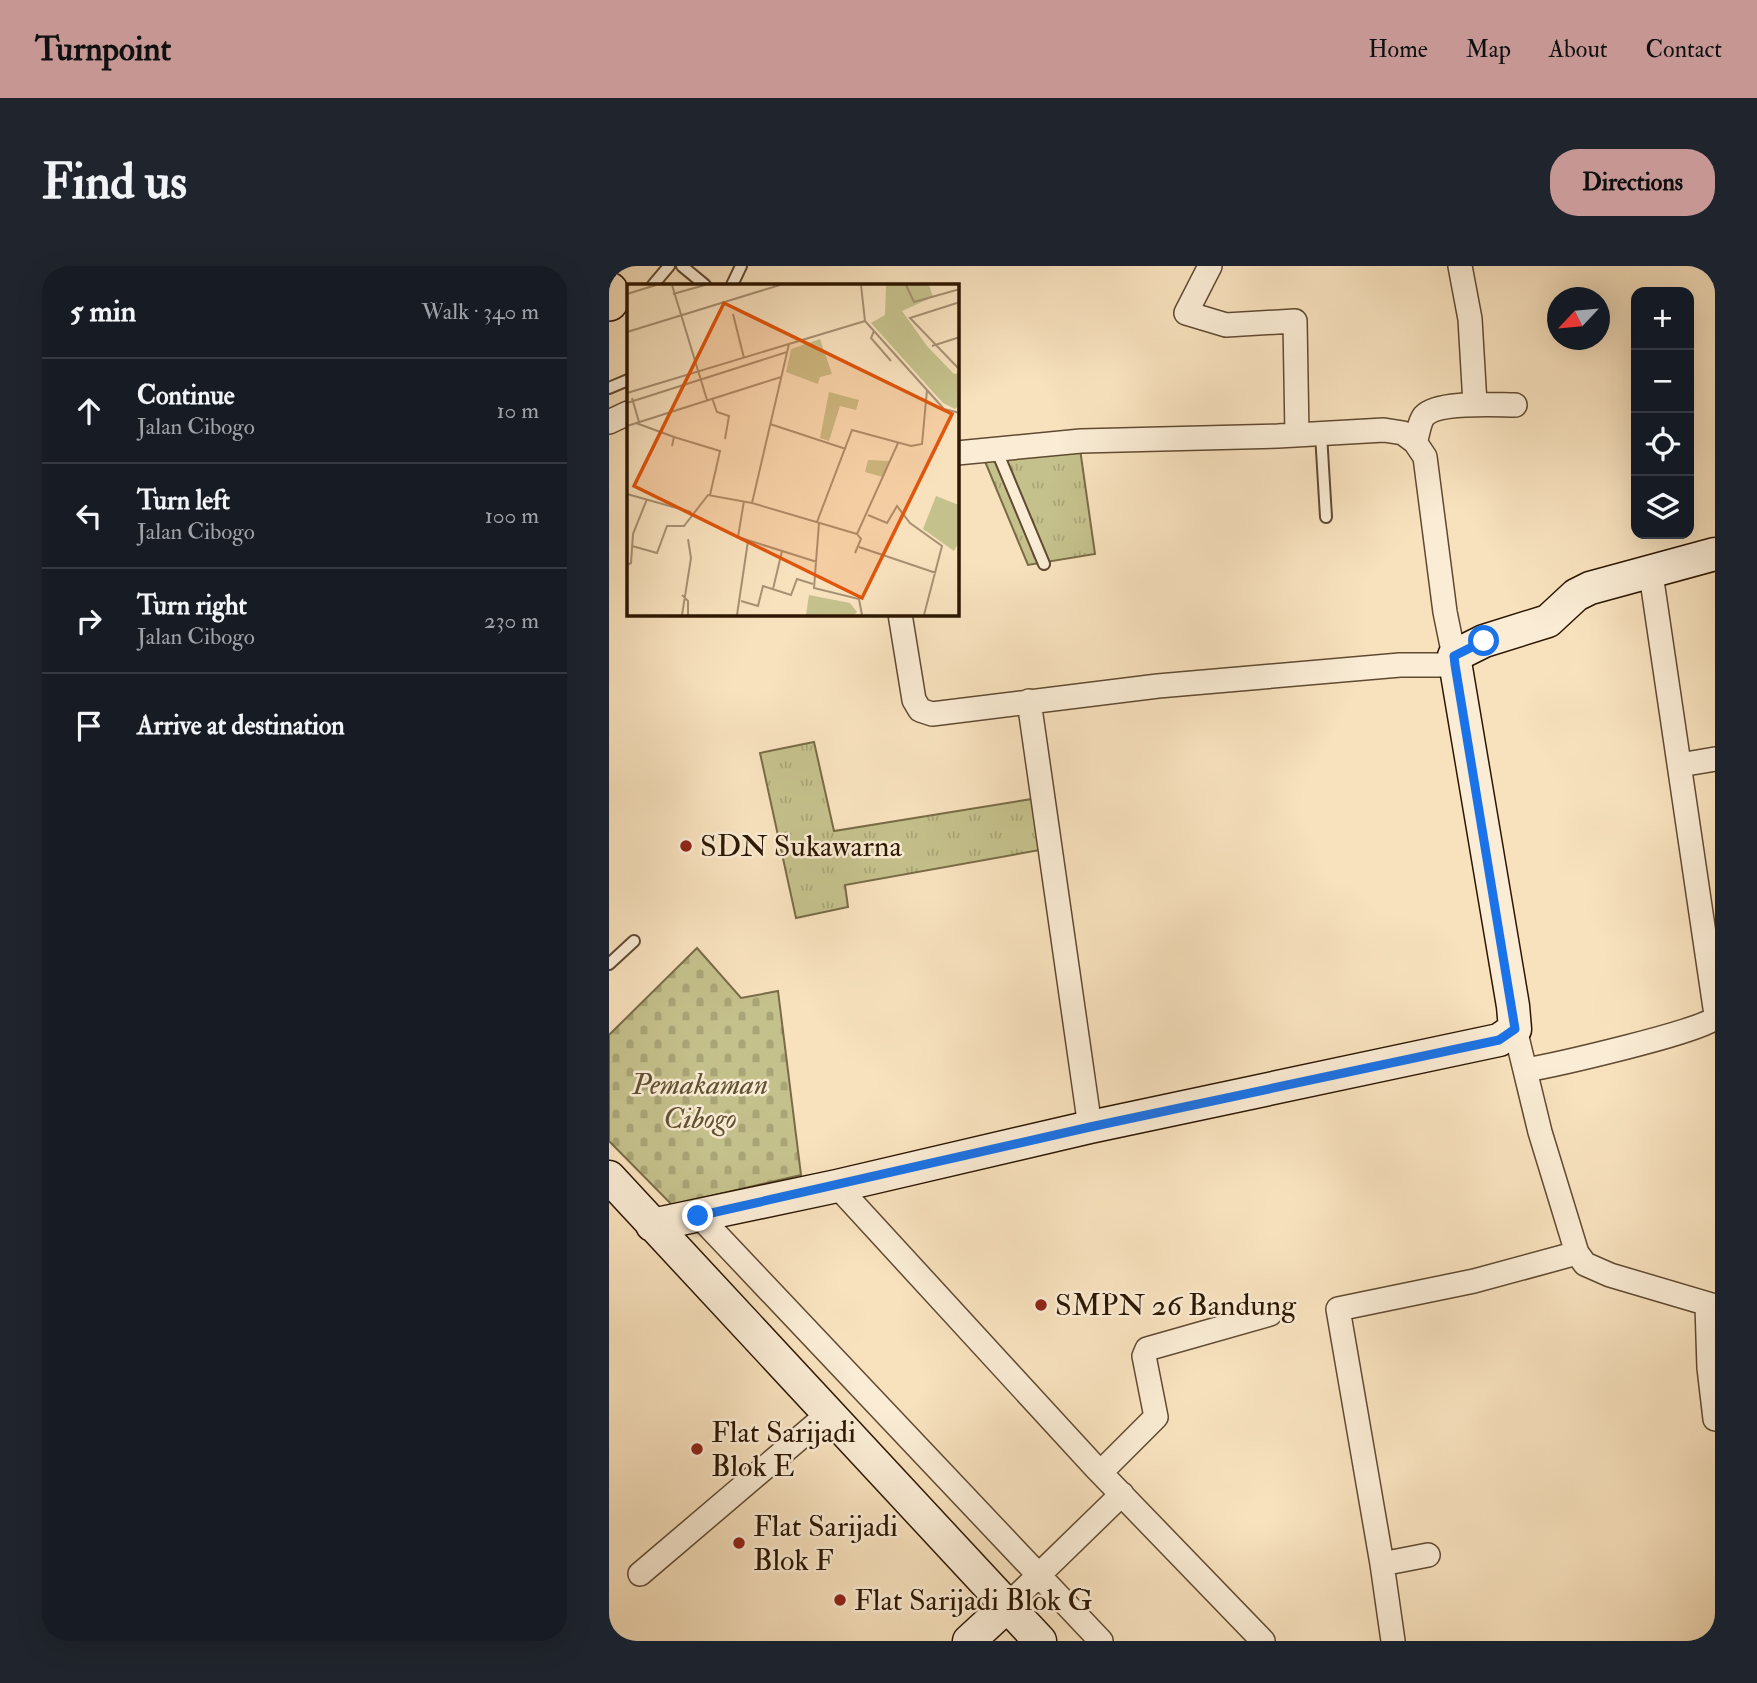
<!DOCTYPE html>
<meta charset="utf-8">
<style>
:root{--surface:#171b24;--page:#20242c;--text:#f1f3f6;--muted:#9ea1a6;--line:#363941;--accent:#c59692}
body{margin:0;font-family:"IM FELL Double Pica",serif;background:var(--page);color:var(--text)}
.controls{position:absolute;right:21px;top:21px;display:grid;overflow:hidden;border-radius:14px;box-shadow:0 7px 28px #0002}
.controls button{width:63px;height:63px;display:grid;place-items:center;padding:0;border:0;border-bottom:2px solid var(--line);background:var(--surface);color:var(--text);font:35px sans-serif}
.compass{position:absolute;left:938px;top:21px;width:63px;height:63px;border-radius:50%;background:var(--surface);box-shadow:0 7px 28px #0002;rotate:244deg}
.stop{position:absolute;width:21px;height:21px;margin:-16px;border:5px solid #1a73e8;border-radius:50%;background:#fff}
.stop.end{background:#1a73e8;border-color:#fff;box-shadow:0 2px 7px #0008}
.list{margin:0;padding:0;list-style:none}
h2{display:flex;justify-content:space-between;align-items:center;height:91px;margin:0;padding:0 28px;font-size:30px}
h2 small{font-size:23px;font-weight:400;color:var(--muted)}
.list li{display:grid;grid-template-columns:46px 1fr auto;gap:21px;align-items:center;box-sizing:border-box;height:105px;padding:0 28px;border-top:2px solid var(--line)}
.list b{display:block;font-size:26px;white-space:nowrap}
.list p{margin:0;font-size:23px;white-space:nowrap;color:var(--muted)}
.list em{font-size:23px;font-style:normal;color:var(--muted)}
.icon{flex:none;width:38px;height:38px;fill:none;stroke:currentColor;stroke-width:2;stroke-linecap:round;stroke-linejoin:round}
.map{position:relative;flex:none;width:1106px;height:1375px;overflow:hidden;border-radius:28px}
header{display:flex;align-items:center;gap:42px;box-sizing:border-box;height:98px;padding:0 35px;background:var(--accent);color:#111}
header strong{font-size:33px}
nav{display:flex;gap:38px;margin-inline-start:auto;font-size:24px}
.intro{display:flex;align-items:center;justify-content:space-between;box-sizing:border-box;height:168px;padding:0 42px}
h1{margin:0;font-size:49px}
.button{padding:18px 32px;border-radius:28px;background:var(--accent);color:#111;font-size:24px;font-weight:700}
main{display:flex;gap:42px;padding:0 42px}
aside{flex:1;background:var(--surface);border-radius:28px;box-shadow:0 7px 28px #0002}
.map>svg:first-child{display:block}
.grass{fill:url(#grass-tufts);stroke:#796c47;stroke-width:2}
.cemetery{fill:url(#cemetery-stones);stroke:#796c47;stroke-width:2}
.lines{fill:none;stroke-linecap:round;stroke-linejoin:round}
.lane-casing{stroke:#604a31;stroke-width:14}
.street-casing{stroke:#604a31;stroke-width:26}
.secondary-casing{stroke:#2d1702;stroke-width:35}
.primary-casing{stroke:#2d1702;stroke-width:40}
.lane{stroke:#faecd5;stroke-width:10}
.street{stroke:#faecd5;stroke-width:23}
.secondary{stroke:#faecd5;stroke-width:32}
.primary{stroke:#f8e2be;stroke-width:37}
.route{stroke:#1a73e8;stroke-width:9}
.poi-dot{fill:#8f2418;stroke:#faecd5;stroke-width:2.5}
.labels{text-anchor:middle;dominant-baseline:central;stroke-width:5;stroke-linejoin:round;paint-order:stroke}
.poi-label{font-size:30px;fill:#2d1702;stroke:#faecd5;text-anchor:start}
.park-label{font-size:30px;font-style:italic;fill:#625232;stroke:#faecd5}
.inset-road{fill:none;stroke:#a79173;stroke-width:2}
.view{fill:#df560c;fill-opacity:0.15;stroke:#df560c;stroke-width:3.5}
.inset-edge{fill:none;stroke:#2d1702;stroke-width:3.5}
</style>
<header>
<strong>Turnpoint</strong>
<nav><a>Home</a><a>Map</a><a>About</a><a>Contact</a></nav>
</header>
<div class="intro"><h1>Find us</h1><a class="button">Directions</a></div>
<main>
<aside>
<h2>5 min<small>Walk · 340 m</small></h2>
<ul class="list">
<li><svg class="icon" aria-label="ahead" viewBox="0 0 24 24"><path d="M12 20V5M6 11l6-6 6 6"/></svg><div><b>Continue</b><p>Jalan Cibogo</p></div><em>10 m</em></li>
<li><svg class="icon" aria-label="left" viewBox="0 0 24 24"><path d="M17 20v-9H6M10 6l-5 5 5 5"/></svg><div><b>Turn left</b><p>Jalan Cibogo</p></div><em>100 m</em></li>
<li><svg class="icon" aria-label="right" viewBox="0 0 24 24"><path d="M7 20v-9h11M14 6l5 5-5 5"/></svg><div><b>Turn right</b><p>Jalan Cibogo</p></div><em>230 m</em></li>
<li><svg class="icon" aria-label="arrive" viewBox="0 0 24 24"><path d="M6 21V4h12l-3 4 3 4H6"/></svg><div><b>Arrive at destination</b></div></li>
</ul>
</aside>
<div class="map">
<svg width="1106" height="1375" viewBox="0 0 1106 1375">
<defs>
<pattern id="grass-tufts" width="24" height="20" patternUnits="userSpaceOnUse" patternTransform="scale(1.75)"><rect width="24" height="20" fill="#c5c18c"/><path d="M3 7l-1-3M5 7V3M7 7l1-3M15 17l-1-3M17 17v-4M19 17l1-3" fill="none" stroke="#aaa577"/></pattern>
<pattern id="cemetery-stones" width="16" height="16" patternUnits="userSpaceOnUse" patternTransform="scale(1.75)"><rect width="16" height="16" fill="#c5c18c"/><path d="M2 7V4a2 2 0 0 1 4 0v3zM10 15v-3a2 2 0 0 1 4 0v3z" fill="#aaa577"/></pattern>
</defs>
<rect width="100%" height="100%" fill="#f8e2be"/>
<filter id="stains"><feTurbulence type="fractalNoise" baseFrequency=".00286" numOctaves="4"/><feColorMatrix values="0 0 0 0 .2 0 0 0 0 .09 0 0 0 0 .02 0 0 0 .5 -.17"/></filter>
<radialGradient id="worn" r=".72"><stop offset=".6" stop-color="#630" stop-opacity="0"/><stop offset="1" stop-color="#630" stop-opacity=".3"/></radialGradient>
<path class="grass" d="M 471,183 L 486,288 L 419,299 L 375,193 Z
M 205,476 L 225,565 L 423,533 L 431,584 L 236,619 L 239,641 L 187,652 L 151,487 Z"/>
<path class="cemetery" d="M 88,682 L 132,732 L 169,725 L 192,909 L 63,939 L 0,875 L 0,769 Z"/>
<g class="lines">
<defs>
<path id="lane" d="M 73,0 L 96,19
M 44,19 L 60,0
M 123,19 L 132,0
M 0,122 L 19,114
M 712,168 L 717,251
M 387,183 L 435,298
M 0,698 L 25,675"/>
<path id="street" d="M 601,0 L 577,47 L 617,59 L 686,55 L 688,169
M 851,0 L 861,53 L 866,138
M 0,156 L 19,147
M 806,176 C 809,169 810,156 815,150 C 829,135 886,139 906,139
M 348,187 L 472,175 L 669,170 L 775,164 L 794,167 L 806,176 L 816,191 L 836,346 L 845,390
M 1042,308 L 1106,742
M 291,348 L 305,434 L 311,444 L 323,448 L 549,420 L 791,399 L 846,399
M 420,435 L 481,861
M 1071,499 L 1106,493
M 906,763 L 931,866 L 968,987 L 976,998 L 1001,1009 L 1106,1040
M 916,804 C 942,800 1095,765 1106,752
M 228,920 L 486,1201 L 654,1375
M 90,950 L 492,1375
M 1098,1040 L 1100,1102 L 1106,1153
M 492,1206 L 547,1151 L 535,1090 L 538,1083 L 661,1048
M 773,1298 L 729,1043 L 865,1015 L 968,987
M 31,1308 L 219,1148
M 399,1339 L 513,1228
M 784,1375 L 773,1298 L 819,1289"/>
<path id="secondary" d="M 0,911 L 431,1375
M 43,959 L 228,920 L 481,861 L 890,774 L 906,763 L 904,740 L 845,390 L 875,375 L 939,355 L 967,329 L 981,322 L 1106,288
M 360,1375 L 399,1339"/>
<path id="primary" d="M 0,25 L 0,36"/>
</defs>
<use href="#lane" class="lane-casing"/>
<use href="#street" class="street-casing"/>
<use href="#secondary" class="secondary-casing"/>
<use href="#primary" class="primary-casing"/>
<use href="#lane" class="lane"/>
<use href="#street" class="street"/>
<use href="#secondary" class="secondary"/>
<use href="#primary" class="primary"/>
</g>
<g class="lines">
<path class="route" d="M 89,950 L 481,861 L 890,774 L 906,763 L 846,399 L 845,390 L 875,375"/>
</g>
<g class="poi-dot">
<circle cx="77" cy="580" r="7"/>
<circle cx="432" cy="1039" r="7"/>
<circle cx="88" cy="1183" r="7"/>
<circle cx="130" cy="1277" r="7"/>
<circle cx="231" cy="1334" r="7"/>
</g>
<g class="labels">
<g class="poi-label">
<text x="91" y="580">SDN Sukawarna</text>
<text x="446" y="1039">SMPN 26 Bandung</text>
<text x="102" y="1166">Flat Sarijadi<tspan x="102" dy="34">Blok E</tspan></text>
<text x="144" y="1260">Flat Sarijadi<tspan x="144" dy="34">Blok F</tspan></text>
<text x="245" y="1334">Flat Sarijadi Blok G</text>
</g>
<g class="park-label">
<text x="91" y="818">Pemakaman<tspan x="91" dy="34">Cibogo</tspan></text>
</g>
</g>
<g transform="translate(18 18)">
<rect width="332" height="332" fill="#f8e2be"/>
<path d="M 259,1 L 302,1 L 306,13 L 275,27 L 300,62 L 327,90 L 332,89 L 332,122 L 328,125 L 316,119 L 244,39 L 258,31 ZM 202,108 L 232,116 L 229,126 L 213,122 L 202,157 L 193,154 ZM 241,176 L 263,177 L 256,193 L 238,188 ZM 309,212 L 332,221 L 332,258 L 327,267 L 296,245 ZM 182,311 L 223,319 L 230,328 L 227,331 L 179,331 Z" fill="#c5c18c"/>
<path d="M 193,55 L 205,90 L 193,93 L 191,100 L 159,88 L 164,65 Z" fill="#c5c18c"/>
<path class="inset-road" d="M 45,1 L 80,116M 234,1 L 238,37 L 317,125 L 333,129M 279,1 L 287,18 L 333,5M 0,10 L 29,1M 46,10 L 78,1M 333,18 L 283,34 L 333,86M 106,30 L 117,74M 247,47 L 244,54 L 264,77M 0,48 L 153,1M 162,60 L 125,219 L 230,250 L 271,159M 305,62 L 333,53M 0,109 L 238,37M 5,114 L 12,138M 85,114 L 90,128 L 102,132 L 98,155M 0,119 L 160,68M 9,139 L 47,153 L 45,162M 143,140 L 219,165M 0,142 L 154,93M 47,153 L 93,167 L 83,211M 0,210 L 64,228M 117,217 L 111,253 L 190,278M 241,231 L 260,239 L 270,222 L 283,239 L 315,262 L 297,331M 190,238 L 225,146 L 284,162 L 295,160 L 300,106M 192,239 L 187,304 L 232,315 L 235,331M 5,262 L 30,269 L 40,242 L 57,242 L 81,211 L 125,219M 232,263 L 309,289M 228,269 L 234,255 L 230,250M 0,281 L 4,279 L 6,250 L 20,215M 146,305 L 155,267M 55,311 L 61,317 L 61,331M 114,317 L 131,322 L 136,302 L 164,311 L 170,295 L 186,300M 55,331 L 64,274 L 61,255M 110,331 L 121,257"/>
<path class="view" d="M 97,19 L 325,130 L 235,314 L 7,202 Z"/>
<rect width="332" height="332" class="inset-edge"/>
</g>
<rect width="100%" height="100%" filter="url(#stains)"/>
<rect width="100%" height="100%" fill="url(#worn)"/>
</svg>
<div class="controls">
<button>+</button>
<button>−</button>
<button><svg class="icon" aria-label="locate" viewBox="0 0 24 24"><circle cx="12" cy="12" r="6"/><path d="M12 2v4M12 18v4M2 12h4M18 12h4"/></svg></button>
<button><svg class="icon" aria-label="layers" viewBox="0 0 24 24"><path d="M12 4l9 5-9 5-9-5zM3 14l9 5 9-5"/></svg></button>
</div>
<svg class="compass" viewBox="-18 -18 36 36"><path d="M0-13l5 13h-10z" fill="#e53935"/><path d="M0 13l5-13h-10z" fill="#9ea1a6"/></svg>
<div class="stop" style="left:875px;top:375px"></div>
<div class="stop end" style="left:89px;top:950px"></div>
</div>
</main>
